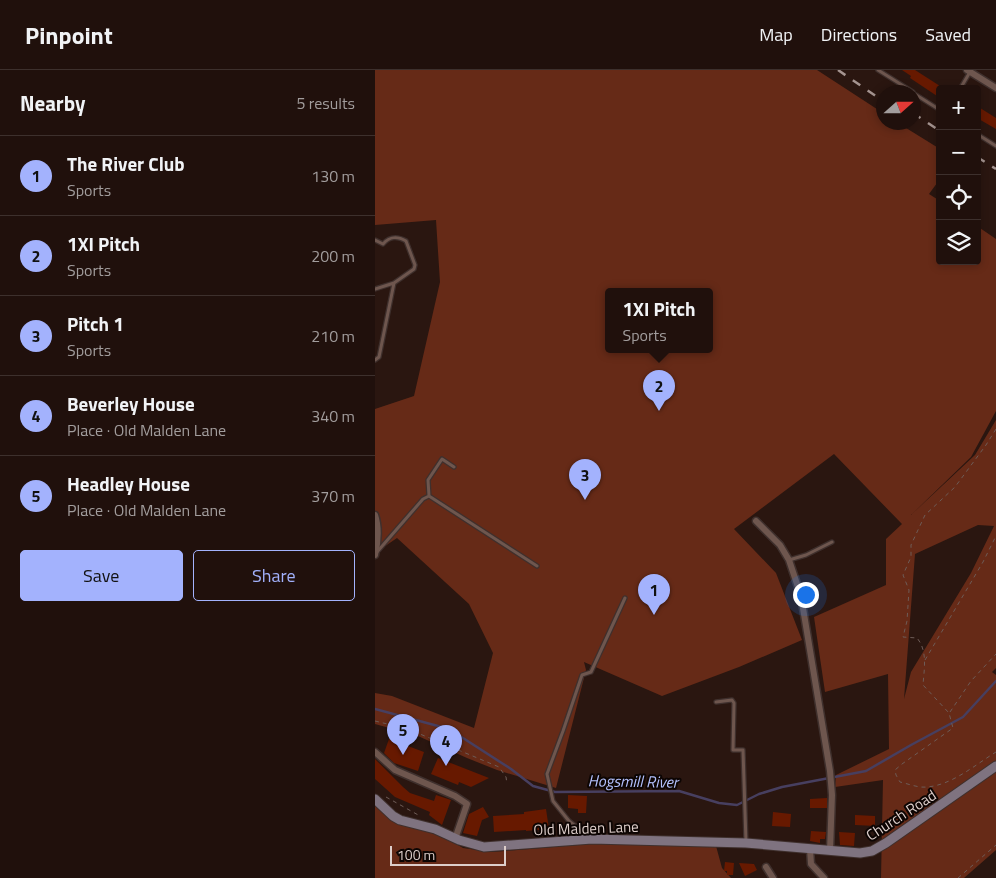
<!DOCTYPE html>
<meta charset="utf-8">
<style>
:root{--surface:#20100c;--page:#281915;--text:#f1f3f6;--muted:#a29d9d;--line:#3d302d;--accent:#a3b2fd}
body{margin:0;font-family:"Titillium Web",sans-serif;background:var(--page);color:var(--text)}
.controls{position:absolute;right:15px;top:15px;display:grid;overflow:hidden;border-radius:5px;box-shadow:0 2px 8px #0003}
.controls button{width:45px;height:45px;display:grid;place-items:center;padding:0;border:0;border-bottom:1px solid var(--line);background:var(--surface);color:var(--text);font:25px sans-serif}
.compass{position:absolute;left:501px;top:15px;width:45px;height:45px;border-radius:50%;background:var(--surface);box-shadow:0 2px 8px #0003;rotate:69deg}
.scale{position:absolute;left:15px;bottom:12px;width:116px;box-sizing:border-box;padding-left:5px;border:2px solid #ddceca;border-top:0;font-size:14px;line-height:18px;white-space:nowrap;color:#ddceca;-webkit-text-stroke:4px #0d0503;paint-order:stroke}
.you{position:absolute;left:430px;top:524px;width:18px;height:18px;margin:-12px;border:4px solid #fff;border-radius:50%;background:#1a73e8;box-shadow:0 0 0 8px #1a73e833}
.badge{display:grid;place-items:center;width:32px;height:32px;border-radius:50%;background:var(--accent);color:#111;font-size:16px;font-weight:700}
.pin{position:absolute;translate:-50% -41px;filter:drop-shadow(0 1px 2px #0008)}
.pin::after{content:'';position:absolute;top:26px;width:18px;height:15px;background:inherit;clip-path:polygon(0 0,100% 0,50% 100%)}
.popup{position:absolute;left:230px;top:218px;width:108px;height:65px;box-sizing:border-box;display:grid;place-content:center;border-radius:5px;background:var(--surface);filter:drop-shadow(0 1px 4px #0005);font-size:16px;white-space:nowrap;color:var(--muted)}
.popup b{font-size:19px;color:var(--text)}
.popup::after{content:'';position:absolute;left:50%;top:100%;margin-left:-10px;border:10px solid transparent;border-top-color:var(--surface)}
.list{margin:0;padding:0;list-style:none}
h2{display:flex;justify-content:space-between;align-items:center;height:65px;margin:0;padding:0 20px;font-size:21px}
h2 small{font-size:16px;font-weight:400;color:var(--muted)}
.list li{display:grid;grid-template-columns:32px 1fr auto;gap:15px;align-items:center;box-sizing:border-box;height:80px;padding:0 20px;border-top:1px solid var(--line)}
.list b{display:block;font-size:19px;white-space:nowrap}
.list p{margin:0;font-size:16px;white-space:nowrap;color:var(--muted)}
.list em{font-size:16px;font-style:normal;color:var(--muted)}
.actions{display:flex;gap:10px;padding:15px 20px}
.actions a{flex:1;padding:11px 0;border:1px solid var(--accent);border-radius:5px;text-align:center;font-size:18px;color:var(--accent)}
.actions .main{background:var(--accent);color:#111}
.icon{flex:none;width:28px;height:28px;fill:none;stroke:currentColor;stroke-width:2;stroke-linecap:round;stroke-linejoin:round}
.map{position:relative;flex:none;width:621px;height:808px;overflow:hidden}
header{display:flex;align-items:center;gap:30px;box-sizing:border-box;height:70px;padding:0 25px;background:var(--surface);border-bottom:1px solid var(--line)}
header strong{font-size:24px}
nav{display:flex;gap:28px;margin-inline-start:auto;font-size:18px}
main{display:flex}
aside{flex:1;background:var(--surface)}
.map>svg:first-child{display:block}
.green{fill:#662a17;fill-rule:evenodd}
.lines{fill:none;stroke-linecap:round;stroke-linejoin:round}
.stream{stroke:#473f60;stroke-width:2.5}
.building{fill:#671900}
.lane-casing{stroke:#3f302d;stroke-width:5.5}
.street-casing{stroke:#3f302d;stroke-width:9}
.secondary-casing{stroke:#3f302d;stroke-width:11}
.path{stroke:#6e5c57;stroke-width:1;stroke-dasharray:4 4;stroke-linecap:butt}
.lane{stroke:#6e564e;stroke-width:3}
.street{stroke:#6e564e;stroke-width:6}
.secondary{stroke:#7f7380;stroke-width:9}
.rail{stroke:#a59490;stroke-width:2.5;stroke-dasharray:9 9;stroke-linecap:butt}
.labels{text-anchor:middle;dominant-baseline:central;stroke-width:4;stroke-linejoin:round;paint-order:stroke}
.street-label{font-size:15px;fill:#ddceca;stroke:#0d0503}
.water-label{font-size:16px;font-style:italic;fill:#b3c0fd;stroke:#0d0503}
</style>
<header>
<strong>Pinpoint</strong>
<nav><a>Map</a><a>Directions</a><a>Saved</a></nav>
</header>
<main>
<aside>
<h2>Nearby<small>5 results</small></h2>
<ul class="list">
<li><span class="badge">1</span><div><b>The River Club</b><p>Sports</p></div><em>130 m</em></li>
<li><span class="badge">2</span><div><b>1XI Pitch</b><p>Sports</p></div><em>200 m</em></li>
<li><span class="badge">3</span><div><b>Pitch 1</b><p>Sports</p></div><em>210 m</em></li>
<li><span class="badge">4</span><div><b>Beverley House</b><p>Place · Old Malden Lane</p></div><em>340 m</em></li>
<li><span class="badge">5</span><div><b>Headley House</b><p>Place · Old Malden Lane</p></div><em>370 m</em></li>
</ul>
<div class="actions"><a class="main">Save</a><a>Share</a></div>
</aside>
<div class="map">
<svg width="621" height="808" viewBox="0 0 621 808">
<rect width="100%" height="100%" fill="#2a1610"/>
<path class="green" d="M 0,0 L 442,0 L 508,43 L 508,52 L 523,53 L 565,79 L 565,109 L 554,124 L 565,131 L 565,191 L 602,191 L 602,156 L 621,169 L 621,341 L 596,387 L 536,445 L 600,385 L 621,350 L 621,598 L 617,602 L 621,605 L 621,780 L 589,808 L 506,808 L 508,710 L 460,717 L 461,705 L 514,679 L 513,604 L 450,622 L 439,547 L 511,515 L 511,469 L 527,454 L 459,384 L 359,459 L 401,503 L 427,570 L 364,597 L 287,626 L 209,592 L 211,600 L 181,718 L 122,700 L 92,688 L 43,666 L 0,654 L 0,623 L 17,626 L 99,658 L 118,583 L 94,534 L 22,468 L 0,483 L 0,339 L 39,326 L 65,212 L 61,150 L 0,155 ZM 234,222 L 334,222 L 334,280 L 234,280 ZM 603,455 L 619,456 L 596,503 L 536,602 L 529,629 L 540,484 Z
M 0,734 L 24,753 L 66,765 L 88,778 L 117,782 L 250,771 L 341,776 L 347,798 L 356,808 L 0,808 Z"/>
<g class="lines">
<path class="stream" d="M 0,639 L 74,659 L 136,699 L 158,716 L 180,722 L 304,721 L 344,733 L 362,735 L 384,724 L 407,717 L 491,701 L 536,675 L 588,647 L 621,611"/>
</g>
<path class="building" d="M 527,0 L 540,0 L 565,16 L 565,28 L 535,8 L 536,6 Z
M 602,36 L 621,48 L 621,59 L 602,48 Z
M 14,669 L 49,682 L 43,701 L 19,693 L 9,683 Z
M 63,688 L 114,708 L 96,717 L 84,712 L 83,715 L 56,704 Z
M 0,689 L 28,717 L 35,723 L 59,731 L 61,725 L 76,730 L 67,755 L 54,745 L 55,742 L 20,727 L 0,709 Z
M 193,725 L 212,726 L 211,743 L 203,743 L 203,739 L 193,738 Z
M 452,728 L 452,738 L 435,738 L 435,729 Z
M 108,737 L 114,747 L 107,750 L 102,766 L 88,763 L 94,744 Z
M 171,739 L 174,759 L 151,761 L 151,760 L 119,762 L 118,746 L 149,744 L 149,742 Z
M 398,742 L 416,744 L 415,757 L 397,756 Z
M 480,745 L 500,746 L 500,756 L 480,755 Z
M 436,761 L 451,762 L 450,769 L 445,769 L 445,773 L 435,771 Z
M 464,762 L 480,763 L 479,776 L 465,775 Z
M 350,792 L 359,793 L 358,805 L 352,805 L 352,801 L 349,801 Z
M 364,793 L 379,794 L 382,800 L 370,806 Z"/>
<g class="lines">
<defs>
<path id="lane" d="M 503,0 L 538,22
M 585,19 L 595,2
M 538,23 L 565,40
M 602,64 L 621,76
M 0,170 L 8,174 C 15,166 22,166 31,171 L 40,195 L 39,199 L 19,213 L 0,219
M 0,290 L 4,287 L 19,213
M 54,426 L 53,410 L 67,389 L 79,397
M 2,482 L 48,429 L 54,426 L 162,496
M 414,490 L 431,485 L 457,472
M 341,632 L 357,630 L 359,633 L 358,680 L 368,680 L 371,772
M 214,767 L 194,751 L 178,731 L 172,704 L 188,661 L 207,605 L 216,602 L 250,528"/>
<path id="street" d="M 592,0 L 621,18
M 0,445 C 4,457 3,472 0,485
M 381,451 L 405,475 L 414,490 L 426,526 L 455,701 L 457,725 L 455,781
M 0,682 L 20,700 L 80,726 L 92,734 L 80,769
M 435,779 L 436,794 L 449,808
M 391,797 L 398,808"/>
<path id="secondary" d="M 0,729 L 18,746 L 25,750 L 60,759 L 84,770 L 109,777 L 217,769 L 371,773 L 485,783 L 497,781 L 511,773 L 621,696"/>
</defs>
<use href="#lane" class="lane-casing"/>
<use href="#street" class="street-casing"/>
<use href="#secondary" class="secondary-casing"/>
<path class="path" d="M 621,359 L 611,375 L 580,417 L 550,445 L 536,475 L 536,487 L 528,505 L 534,520 L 532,551 L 528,567 L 542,568 C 553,581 549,600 548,615 L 574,643 L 578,658 L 527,694 L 520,700 L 521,705 L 525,712 C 534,714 543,718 552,717 C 577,715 600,695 621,682
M 550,590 L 608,492 L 621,466
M 575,642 L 596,611 L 621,584
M 0,651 L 33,659 L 124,697 L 131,707 L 132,714
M 11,727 L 45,746
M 583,808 L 621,775"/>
<use href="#lane" class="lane"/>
<use href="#street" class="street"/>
<use href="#secondary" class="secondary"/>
<path class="rail" d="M 463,0 L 508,31
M 538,43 L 565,61
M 602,87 L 621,99"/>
</g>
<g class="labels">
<g class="street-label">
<text transform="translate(526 745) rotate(-33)">Church Road</text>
<text transform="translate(211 758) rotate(-2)">Old Malden Lane</text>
</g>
<g class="water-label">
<text transform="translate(258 711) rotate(1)">Hogsmill River</text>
</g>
</g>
</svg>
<div class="controls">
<button>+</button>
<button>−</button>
<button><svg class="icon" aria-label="locate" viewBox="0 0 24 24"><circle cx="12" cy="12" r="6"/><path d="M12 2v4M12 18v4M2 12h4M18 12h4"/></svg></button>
<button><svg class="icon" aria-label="layers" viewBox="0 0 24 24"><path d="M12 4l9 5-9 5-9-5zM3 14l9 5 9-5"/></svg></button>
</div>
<svg class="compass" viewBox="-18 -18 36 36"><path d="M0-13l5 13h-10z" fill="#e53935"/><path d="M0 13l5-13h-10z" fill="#a29d9d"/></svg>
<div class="scale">100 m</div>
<div class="you"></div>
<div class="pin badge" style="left:279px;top:545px">1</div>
<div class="pin badge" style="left:284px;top:341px">2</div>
<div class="popup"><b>1XI Pitch</b>Sports</div>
<div class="pin badge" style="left:210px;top:430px">3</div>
<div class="pin badge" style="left:71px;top:696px">4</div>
<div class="pin badge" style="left:28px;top:685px">5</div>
</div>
</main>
